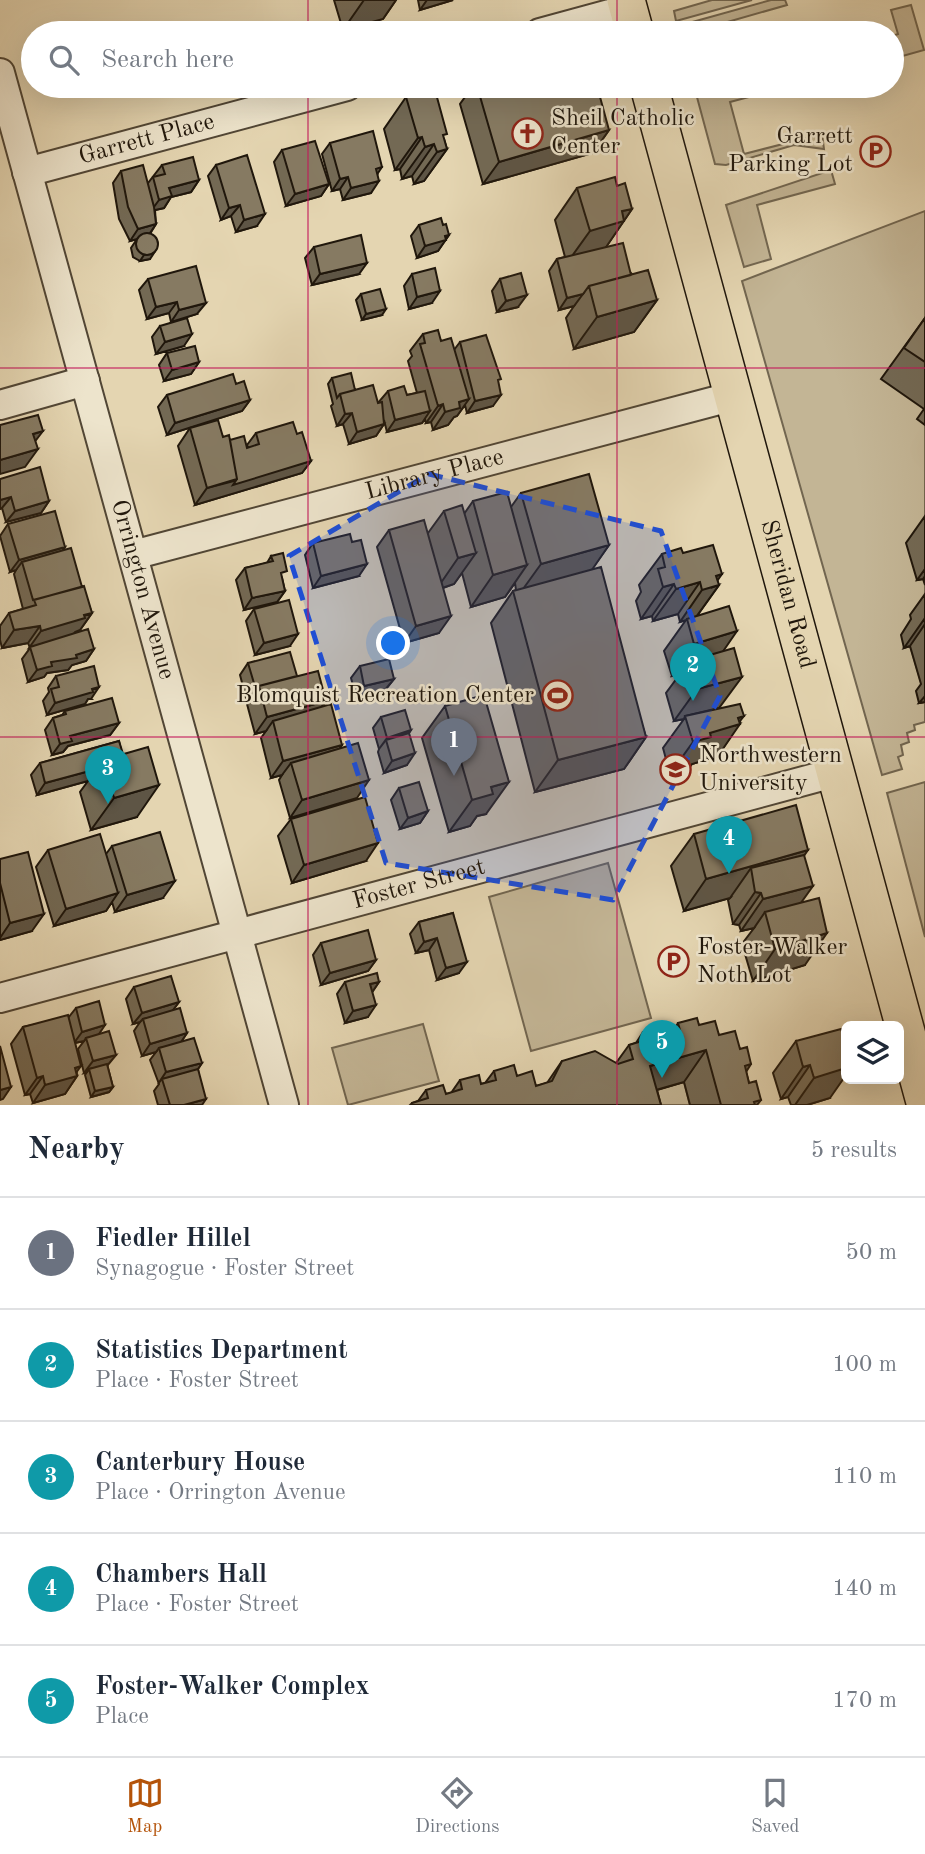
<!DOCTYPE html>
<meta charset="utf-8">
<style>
:root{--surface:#fff;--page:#f2f2f3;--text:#1f2937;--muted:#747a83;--line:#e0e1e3;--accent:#b45309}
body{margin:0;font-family:"Old Standard TT",serif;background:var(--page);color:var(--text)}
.controls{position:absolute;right:21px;bottom:21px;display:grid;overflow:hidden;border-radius:10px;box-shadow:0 7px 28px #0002}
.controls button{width:63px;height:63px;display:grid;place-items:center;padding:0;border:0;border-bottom:2px solid var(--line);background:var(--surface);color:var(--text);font:35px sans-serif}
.you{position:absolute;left:394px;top:644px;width:24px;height:24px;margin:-18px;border:5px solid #fff;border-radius:50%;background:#1a73e8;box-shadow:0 0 0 10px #1a73e833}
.badge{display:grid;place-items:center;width:46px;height:46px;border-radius:50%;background:var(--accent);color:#fff;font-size:23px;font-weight:700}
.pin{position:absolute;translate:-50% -58px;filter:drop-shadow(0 2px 4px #0008)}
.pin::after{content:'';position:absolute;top:37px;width:24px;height:21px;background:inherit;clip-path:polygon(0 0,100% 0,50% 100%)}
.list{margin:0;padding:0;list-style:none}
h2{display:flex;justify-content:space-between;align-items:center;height:91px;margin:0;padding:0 28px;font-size:30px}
h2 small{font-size:23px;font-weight:400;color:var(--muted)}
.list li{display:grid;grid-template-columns:46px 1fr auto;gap:21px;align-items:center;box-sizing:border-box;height:112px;padding:0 28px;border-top:2px solid var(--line)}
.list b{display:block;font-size:26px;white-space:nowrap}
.list p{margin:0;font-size:23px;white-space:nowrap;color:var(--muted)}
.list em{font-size:23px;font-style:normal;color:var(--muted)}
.icon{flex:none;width:38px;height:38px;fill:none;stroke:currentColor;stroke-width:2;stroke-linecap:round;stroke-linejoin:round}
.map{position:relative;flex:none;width:925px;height:1105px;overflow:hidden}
.search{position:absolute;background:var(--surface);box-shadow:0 7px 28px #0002;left:21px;right:21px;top:21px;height:77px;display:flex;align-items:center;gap:18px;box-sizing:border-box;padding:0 24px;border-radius:38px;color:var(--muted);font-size:26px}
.sheet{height:651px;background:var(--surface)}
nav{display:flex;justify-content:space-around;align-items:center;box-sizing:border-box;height:98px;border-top:2px solid var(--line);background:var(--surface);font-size:19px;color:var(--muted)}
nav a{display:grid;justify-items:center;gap:4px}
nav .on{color:var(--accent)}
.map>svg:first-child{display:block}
.green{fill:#c3b595;stroke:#726650;stroke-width:2}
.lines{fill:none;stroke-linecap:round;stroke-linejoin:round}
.minor-casing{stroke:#514635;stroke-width:32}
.major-casing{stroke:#20170c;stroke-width:40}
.minor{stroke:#ede4cc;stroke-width:28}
.major{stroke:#e4d5b1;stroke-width:37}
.wall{fill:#736954;stroke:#20170c;stroke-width:2}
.shaded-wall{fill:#5e5545;stroke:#20170c;stroke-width:2}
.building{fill:#867a62;stroke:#20170c;stroke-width:2}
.marked{fill:#1d4ed8;fill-opacity:0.2;stroke:#1d4ed8;stroke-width:5;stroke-dasharray:14 9;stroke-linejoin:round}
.grid{fill:none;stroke:#c2185b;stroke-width:2;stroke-opacity:0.55}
.labels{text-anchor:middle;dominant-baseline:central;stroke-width:5;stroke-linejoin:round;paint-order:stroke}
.poi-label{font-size:24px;fill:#20170c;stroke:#ede4cc;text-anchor:start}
.street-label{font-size:24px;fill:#20170c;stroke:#ede4cc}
</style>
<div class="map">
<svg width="925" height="1105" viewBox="0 0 925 1105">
<rect width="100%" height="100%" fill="#e4d5b1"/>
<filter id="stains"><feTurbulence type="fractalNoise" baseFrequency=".00286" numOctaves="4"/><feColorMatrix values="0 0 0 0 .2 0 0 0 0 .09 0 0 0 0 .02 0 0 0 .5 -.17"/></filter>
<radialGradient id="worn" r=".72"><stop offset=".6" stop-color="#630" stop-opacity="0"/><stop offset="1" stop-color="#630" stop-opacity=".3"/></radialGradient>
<path class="green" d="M 712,0 L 752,0 L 676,21 L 674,11 Z
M 771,0 L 785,0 L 787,5 L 710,27 L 712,33 L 680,33 L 678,26 Z
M 911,5 L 924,50 L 892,59 L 892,36 L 898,34 L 891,10 Z
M 694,86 L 790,86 L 730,102 L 744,154 L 822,134 L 824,149 L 794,145 L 726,165 L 715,164 Z
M 831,170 L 835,184 L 757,205 L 771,259 L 744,267 L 726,205 Z
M 925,211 L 925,611 L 904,647 L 910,646 L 923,689 L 919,703 L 925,702 L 925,722 L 914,725 L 915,730 L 907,733 L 909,742 L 901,745 L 903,755 L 898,757 L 902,769 L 882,775 L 742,281 Z
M 925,782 L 925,937 L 887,793 Z
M 608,863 L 651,1018 L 531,1051 L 489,897 Z
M 423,1024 L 439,1081 L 348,1105 L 332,1048 Z
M 684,1082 L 690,1105 L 630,1105 L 628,1098 Z"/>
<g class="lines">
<defs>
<g id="minor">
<path d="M 540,33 L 628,9"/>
<path id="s1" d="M 0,73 L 284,1105"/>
<path id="s2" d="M 27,172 L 347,86"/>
<path d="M 0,405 L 85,381"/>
<path id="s3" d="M 133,555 L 734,396"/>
<path id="s4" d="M 0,998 L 837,772"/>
</g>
<g id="major">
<path d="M 626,0 L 635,33"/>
<path id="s5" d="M 649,86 L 925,1102"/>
</g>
</defs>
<use href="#minor" class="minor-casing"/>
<use href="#major" class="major-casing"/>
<use href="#minor" class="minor"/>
<use href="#major" class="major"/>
</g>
<path class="wall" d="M 334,0 L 396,0 L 383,19 L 343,30 Z
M 418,0 L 453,0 L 420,10 Z
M 473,86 L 543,86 L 544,91 L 609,130 L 593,153 L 483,184 L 460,104 Z
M 406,97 L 444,139 L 447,149 L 424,181 L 414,184 L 412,176 L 402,179 L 400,169 L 395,170 L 384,129 Z
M 330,143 L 382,167 L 378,173 L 371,193 L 343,200 L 340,189 L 332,191 L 322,154 Z
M 282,150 L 329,184 L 321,196 L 286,206 L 274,162 Z
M 162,165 L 199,180 L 191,192 L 171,197 L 164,208 L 155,210 L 156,224 L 150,234 L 150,259 L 140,261 L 133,257 L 131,248 L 137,239 L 130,241 L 119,219 L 113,183 L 121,171 L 148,183 Z
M 216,165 L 257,226 L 236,232 L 231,216 L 221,220 L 208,176 Z
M 617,186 L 632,209 L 606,247 L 657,300 L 634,332 L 574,349 L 566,318 L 574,306 L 559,310 L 549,271 L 557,259 L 565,257 L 555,220 L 577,188 Z
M 419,225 L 443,225 L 449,235 L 438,251 L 417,258 L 411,236 Z
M 314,247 L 359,274 L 312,285 L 305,258 Z
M 412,274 L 432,303 L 409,309 L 404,286 Z
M 148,279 L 197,314 L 171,322 L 169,313 L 147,319 L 139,290 Z
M 500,279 L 518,307 L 497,312 L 492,291 Z
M 361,294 L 382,315 L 362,320 L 356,300 Z
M 925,318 L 925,425 L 917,419 L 924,409 L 881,379 Z
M 160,326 L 184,346 L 156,354 L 152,337 Z
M 423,334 L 441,341 L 454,350 L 460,342 L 498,384 L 493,406 L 467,413 L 465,405 L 457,416 L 454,417 L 448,425 L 433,430 L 431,422 L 426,423 L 425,419 L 422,423 L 387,432 L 384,420 L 384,424 L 376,436 L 349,444 L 343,424 L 337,426 L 331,406 L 333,404 L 328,384 L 332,378 L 378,403 L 388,391 L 407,395 L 417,393 L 408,361 L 412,356 L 410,351 Z
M 167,353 L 199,362 L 191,374 L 164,381 L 159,365 Z
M 236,384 L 250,400 L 242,411 L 167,435 L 158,407 L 167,395 Z
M 190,428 L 223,437 L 247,448 L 248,447 L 247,445 L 256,433 L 297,434 L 311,461 L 302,473 L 195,505 L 178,446 Z
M 0,479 L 49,501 L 41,513 L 6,522 L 2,508 L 0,509 Z
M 521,493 L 609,545 L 592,569 L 646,737 L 624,769 L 535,792 L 491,623 L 513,591 L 516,590 L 515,583 L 505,597 L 471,607 L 462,573 L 454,584 L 443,588 L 439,633 L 404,643 L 377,547 L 389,530 L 428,533 L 444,511 L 464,514 L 473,501 L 511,507 Z
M 925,516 L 925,585 L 923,579 L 917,580 L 906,543 Z
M 8,524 L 65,547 L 63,551 L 82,587 L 92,613 L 80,630 L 74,633 L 94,649 L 86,661 L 72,665 L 68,670 L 47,673 L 44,677 L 28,682 L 22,659 L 30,648 L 28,643 L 2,648 L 0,640 L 0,626 L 9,613 L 23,609 L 14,574 L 16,570 L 10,572 L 0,536 Z
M 313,543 L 359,576 L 313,588 L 305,555 Z
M 683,553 L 717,580 L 719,585 L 697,616 L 723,651 L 719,708 L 740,722 L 718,756 L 692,764 L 688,769 L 670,774 L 663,748 L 684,719 L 674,721 L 666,693 L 680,674 L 672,676 L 664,651 L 686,620 L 680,622 L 678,614 L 653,621 L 652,616 L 641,619 L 636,601 L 641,592 L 639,585 L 662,554 Z
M 271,556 L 282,578 L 285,591 L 277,602 L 244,610 L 236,580 L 245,568 L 267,563 Z
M 925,594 L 925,702 L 919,703 L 916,691 L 921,684 L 910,646 L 904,648 L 901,635 L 911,619 L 910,615 Z
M 254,609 L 290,646 L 255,655 L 246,621 Z
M 248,663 L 297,676 L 321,707 L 340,748 L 357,798 L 290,818 L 279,780 L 282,775 L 271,778 L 261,738 L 266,731 L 255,734 L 247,704 L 249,702 L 247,702 L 240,675 Z
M 360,666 L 394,679 L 385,690 L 356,697 L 351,678 Z
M 56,676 L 91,699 L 88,699 L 85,704 L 47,715 L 43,701 L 49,692 L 48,688 Z
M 445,706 L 486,814 L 477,816 L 470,826 L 449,832 L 422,738 Z
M 65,711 L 119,723 L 110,735 L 68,746 L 63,752 L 52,755 L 45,730 L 53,718 L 62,715 Z
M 381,717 L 411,730 L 409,733 L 407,765 L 384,773 L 378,752 L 379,749 L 373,728 Z
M 119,741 L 137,817 L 91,830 L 80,792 L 88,781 L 37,795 L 31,775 L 40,763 Z
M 399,788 L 428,811 L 420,823 L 400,829 L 391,800 Z
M 291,819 L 366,861 L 292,883 L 278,836 Z
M 694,834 L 804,856 L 801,903 L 805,965 L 753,981 L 742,944 L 754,928 L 741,931 L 739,925 L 733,924 L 728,900 L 730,898 L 684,911 L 671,866 Z
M 112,846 L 163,898 L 115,912 L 112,902 L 106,911 L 54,926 L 36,867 L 48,850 L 106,854 Z
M 0,859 L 32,931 L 0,940 Z
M 453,913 L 459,973 L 437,980 L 429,950 L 416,953 L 410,934 L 419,922 Z
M 321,943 L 376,960 L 368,971 L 321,985 L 313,955 Z
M 345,982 L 379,982 L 372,992 L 368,1017 L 345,1023 L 337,994 Z
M 134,987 L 179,1002 L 173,1010 L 187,1033 L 181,1042 L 202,1063 L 198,1069 L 202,1105 L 158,1105 L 154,1091 L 159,1084 L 150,1060 L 156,1052 L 142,1056 L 134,1031 L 140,1022 L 133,1024 L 126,999 Z
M 76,1008 L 99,1034 L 113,1087 L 109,1092 L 91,1097 L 85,1075 L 87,1072 L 84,1073 L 78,1049 L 84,1041 L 75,1043 L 77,1076 L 65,1094 L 33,1103 L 30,1094 L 25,1095 L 11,1044 L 23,1027 L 68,1018 Z
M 678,1023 L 699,1025 L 719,1035 L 740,1049 L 751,1064 L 746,1072 L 749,1083 L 761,1100 L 757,1105 L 690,1105 L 684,1082 L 657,1090 L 661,1105 L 410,1105 L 412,1103 L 418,1101 L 426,1090 L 446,1094 L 451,1093 L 460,1080 L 481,1084 L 485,1083 L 494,1071 L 517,1076 L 536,1086 L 547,1083 L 562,1061 L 616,1063 L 629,1045 L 636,1043 L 643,1032 L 666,1035 L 672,1033 Z
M 796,1041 L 830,1098 L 807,1105 L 791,1105 L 788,1097 L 781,1099 L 773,1073 Z"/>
<path class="shaded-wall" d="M 364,0 L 396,0 L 383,19 L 343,30 Z
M 427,0 L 453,0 L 420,10 Z
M 609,130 L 593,153 L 483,184 L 499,162 Z
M 422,137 L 400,169 L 395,170 L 418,138 Z
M 434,144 L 412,176 L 402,179 L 425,147 Z
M 447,149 L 424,181 L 414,184 L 437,152 Z
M 348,177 L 340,189 L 332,191 L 340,179 Z
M 199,180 L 191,192 L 171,197 L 164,208 L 151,211 L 159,200 L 169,188 Z
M 379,181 L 371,193 L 343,200 L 351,188 Z
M 329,184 L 321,196 L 286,206 L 295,194 Z
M 240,205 L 231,216 L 221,220 L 229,208 Z
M 632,209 L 602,253 L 567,263 L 590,231 L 622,211 Z
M 265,214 L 257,226 L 236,232 L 244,220 Z
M 156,224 L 148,236 L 130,241 L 138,229 Z
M 449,235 L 438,251 L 417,258 L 425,246 Z
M 154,253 L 150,259 L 140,261 L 144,255 Z
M 367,263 L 359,274 L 312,285 L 320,274 Z
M 440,291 L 432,303 L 409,309 L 417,297 Z
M 583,294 L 574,306 L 559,310 L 567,298 Z
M 527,295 L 518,307 L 497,312 L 506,301 Z
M 657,300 L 634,332 L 574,349 L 597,317 Z
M 177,302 L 169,313 L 147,319 L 156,307 Z
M 206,303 L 197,314 L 171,322 L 179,310 Z
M 386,309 L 382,315 L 362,320 L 366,314 Z
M 192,334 L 184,346 L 156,354 L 165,342 Z
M 199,362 L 191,374 L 164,381 L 172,370 Z
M 501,395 L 493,406 L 467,413 L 475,401 Z
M 469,399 L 457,416 L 454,417 L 448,425 L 433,430 L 445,412 L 459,402 Z
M 250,400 L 242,411 L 167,435 L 175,423 Z
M 443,404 L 431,422 L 426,423 L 438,406 Z
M 430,411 L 422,423 L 387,432 L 395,420 Z
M 352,413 L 343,424 L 337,426 L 345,414 Z
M 384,424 L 376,436 L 349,444 L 357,432 Z
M 43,431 L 30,448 L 33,434 Z
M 38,449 L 25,467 L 0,474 L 0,460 Z
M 311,461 L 302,473 L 195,505 L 207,488 Z
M 11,497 L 2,508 L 0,509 L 0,500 Z
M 49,501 L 41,513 L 6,522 L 15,511 Z
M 609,545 L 587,577 L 518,596 L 541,564 Z
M 65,547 L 57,559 L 22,562 L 16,570 L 10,572 L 19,560 Z
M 476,553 L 454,584 L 436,590 L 458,558 Z
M 367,564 L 359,576 L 313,588 L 321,576 Z
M 527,565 L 505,597 L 471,607 L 493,575 Z
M 925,569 L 925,576 L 923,579 L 917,580 Z
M 722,574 L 713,587 L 719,585 L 696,617 L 680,622 L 702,590 L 716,576 Z
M 700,582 L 678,614 L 653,621 L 676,589 Z
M 674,584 L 652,616 L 641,619 L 663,587 Z
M 285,591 L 277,602 L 244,610 L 252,598 Z
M 92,613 L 80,630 L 75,632 L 72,636 L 29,648 L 41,631 Z
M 451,616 L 439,633 L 404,643 L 416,626 Z
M 925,618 L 925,624 L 910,646 L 904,648 Z
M 40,626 L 28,643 L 2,648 L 14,630 Z
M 737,631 L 715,663 L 689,661 L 680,674 L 672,676 L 694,644 Z
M 298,634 L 290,646 L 255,655 L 264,643 Z
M 94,649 L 86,661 L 72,665 L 68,670 L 47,673 L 44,677 L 28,682 L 37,670 L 51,662 Z
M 742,677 L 719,708 L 685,716 L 684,719 L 674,721 L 697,689 Z
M 394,679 L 385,690 L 356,697 L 364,686 Z
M 99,687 L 91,699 L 88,699 L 85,704 L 47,715 L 55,703 Z
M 925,696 L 925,702 L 919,703 Z
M 326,701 L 313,718 L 273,721 L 266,731 L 255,734 L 267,717 Z
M 744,716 L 737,725 L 740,724 L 718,756 L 692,764 L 688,769 L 670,774 L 693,742 L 738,718 Z
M 119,723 L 110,735 L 68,746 L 63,752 L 52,755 L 60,744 L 70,736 Z
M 411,730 L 403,742 L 386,740 L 379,749 L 387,738 Z
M 646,737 L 624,769 L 535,792 L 558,760 Z
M 342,745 L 330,763 L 291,763 L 282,775 L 271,778 L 283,761 Z
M 415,753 L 407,765 L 384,773 L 392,761 Z
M 97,769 L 88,781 L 37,795 L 45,783 Z
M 369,780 L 357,798 L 290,818 L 302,800 Z
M 509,782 L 486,814 L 477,816 L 470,826 L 449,832 L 472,800 L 491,787 Z
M 159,785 L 137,817 L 91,830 L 114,798 Z
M 428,811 L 420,823 L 400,829 L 408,818 Z
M 378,843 L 366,861 L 292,883 L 304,865 Z
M 808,850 L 786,882 L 751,868 L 730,898 L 684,911 L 706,879 Z
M 175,881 L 163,898 L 115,912 L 127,895 Z
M 813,886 L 790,918 L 765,912 L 754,928 L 741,931 L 763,899 Z
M 755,892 L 761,893 L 739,925 L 733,924 Z
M 118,893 L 106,911 L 54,926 L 66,909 Z
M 44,914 L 32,931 L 0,940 L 0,938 L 10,923 Z
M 827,933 L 805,965 L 753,981 L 775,949 Z
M 437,938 L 429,950 L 416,953 L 424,942 Z
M 376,960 L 368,971 L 321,985 L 330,973 Z
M 467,962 L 459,973 L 437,980 L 446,968 Z
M 379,982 L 371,994 L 370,984 Z
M 179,1002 L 170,1014 L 143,1019 L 140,1022 L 133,1024 L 142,1013 Z
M 376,1005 L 368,1017 L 345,1023 L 353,1011 Z
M 105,1025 L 97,1037 L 86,1038 L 84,1041 L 74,1043 L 82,1032 Z
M 187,1033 L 179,1045 L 159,1048 L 156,1052 L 142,1056 L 150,1044 Z
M 706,1050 L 684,1082 L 628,1098 L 650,1066 Z
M 116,1055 L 107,1066 L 89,1069 L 87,1072 L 84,1073 L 93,1061 Z
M 846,1061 L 846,1075 L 830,1098 L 807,1105 L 795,1105 L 814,1078 Z
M 202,1063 L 194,1075 L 162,1079 L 158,1084 L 166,1072 Z
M 810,1065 L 788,1097 L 781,1099 L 803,1067 Z
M 81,1066 L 73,1077 L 77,1076 L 65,1094 L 33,1103 L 45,1085 L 75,1068 Z
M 43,1076 L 30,1094 L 25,1095 L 37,1078 Z
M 11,1087 L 3,1099 L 0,1100 L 0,1090 Z
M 113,1087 L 109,1092 L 91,1097 L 95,1091 Z
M 206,1099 L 202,1105 L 184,1105 Z"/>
<path class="building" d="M 477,86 L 543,86 L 544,91 L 563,86 L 597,86 L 609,130 L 499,162 Z
M 435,90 L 447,134 L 443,135 L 447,149 L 437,152 L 434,144 L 425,147 L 422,137 L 418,138 L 406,97 Z
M 373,131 L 382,167 L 376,169 L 379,181 L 351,188 L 348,177 L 340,179 L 330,143 Z
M 315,141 L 329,184 L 295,194 L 282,150 Z
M 247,155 L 265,214 L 244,220 L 240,205 L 229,208 L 216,165 Z
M 193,157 L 199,180 L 169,188 L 172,196 L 159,200 L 153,177 L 165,174 L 162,165 Z
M 143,165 L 154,207 L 156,224 L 138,229 L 128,207 L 121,171 Z
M 615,177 L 617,186 L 625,183 L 632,209 L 622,211 L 624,221 L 590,231 L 577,188 Z
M 441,218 L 443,225 L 446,224 L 449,235 L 445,236 L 446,240 L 425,246 L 419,225 Z
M136 244a11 11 0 1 1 22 0a11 11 0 1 1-22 0Z
M 361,235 L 367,263 L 320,274 L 314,247 Z
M 623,243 L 631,275 L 589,286 L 583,294 L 567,298 L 557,259 Z
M 196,266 L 206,303 L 179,310 L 177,302 L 156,307 L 148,279 Z
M 435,268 L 440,291 L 417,297 L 412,274 Z
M 648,270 L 657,300 L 597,317 L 589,286 Z
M 521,273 L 527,295 L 506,301 L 500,279 Z
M 380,289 L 386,309 L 366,314 L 361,294 Z
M 187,318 L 192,334 L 165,342 L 160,326 Z
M 925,318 L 925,362 L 904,348 Z
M 438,330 L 441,341 L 451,338 L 469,399 L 459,402 L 460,408 L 445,412 L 443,404 L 438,406 L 420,344 L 425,343 L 423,334 Z
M 486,335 L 501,379 L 498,380 L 501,395 L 475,401 L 460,342 Z
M 195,346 L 199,362 L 172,370 L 167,353 Z
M 351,373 L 355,390 L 340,394 L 337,398 L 332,378 Z
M 233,374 L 236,384 L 244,381 L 250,400 L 175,423 L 167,395 Z
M 373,385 L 378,403 L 382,402 L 384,424 L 357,432 L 352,413 L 345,414 L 340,394 Z
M 404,386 L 407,395 L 425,391 L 430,411 L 395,420 L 388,391 Z
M 38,415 L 43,431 L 33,434 L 38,449 L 0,460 L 0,425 Z
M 218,420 L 223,437 L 229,435 L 237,479 L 207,488 L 190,428 Z
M 293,422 L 297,434 L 302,432 L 311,461 L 233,485 L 237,479 L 230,440 L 244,436 L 247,448 L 259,444 L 256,433 Z
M 40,467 L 49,501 L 15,511 L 11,497 L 0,500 L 0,479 Z
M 589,474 L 609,545 L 541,564 L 521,493 Z
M 507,492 L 527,565 L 493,575 L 473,501 Z
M 462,505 L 476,553 L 458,558 L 444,511 Z
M 55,511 L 65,547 L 19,560 L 8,524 Z
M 424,520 L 451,616 L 416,626 L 389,530 Z
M 350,534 L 352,542 L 361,540 L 367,564 L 321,576 L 313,543 Z
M 713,545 L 722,574 L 716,576 L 719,585 L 702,590 L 700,582 L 676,589 L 674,584 L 663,587 L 658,569 L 665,567 L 662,554 L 681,548 L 683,553 Z
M 71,548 L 82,587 L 33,600 L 22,562 Z
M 283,553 L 287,571 L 281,573 L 285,591 L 252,598 L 245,568 L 273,561 L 271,556 Z
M 601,567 L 646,737 L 558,760 L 513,591 Z
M 84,586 L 92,613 L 84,615 L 85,618 L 41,631 L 40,626 L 14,630 L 9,613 L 36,605 L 34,600 Z
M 289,600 L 298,634 L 264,643 L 254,609 Z
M 729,606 L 737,631 L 694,644 L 687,619 Z
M 88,629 L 94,649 L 76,655 L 77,658 L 51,662 L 52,666 L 37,670 L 30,647 Z
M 734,648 L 742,677 L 697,689 L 689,661 Z
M 290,652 L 297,676 L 259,686 L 256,690 L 248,663 Z
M 389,659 L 394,679 L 364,686 L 360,666 Z
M 94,666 L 99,687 L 92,689 L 93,692 L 55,703 L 51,689 L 59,687 L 56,676 Z
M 318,671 L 326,701 L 267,717 L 259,686 Z
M 484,695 L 509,782 L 491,787 L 493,794 L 472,800 L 445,706 Z
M 112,698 L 119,723 L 70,736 L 72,741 L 60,744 L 53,718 L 66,714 L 65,711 Z
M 331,704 L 342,745 L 283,761 L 273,721 Z
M 740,704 L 744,716 L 738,718 L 740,724 L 710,733 L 711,737 L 693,742 L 685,716 Z
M 405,710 L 411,730 L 387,738 L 381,717 Z
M 409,733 L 415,753 L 392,761 L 386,740 Z
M 119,741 L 123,754 L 103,760 L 97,769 L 45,783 L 40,763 Z
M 358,743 L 369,780 L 302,800 L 291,763 Z
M 148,747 L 159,785 L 114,798 L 103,760 Z
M 419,782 L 428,811 L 408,818 L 399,788 Z
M 365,797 L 378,843 L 304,865 L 291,819 Z
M 796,805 L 808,850 L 706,879 L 694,834 Z
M 160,832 L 175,881 L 127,895 L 112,846 Z
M 100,834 L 118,893 L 66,909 L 48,850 Z
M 28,852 L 44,914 L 10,923 L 0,883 L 0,859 Z
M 804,855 L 813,886 L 763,899 L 761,893 L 755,892 L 751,868 Z
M 819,898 L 827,933 L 775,949 L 765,912 Z
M 453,913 L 467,962 L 446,968 L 437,938 L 424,942 L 419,922 Z
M 368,930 L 376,960 L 330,973 L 321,943 Z
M 377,973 L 379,982 L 370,984 L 376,1005 L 353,1011 L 345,982 Z
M 171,976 L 179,1002 L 142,1013 L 134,987 Z
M 99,1001 L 105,1025 L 82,1032 L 76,1008 Z
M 180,1008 L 187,1033 L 150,1044 L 143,1019 Z
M 68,1015 L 81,1066 L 75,1068 L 77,1076 L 45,1085 L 43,1076 L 37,1078 L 23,1027 Z
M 697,1018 L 699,1025 L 715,1021 L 719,1035 L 735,1031 L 740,1049 L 747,1047 L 751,1064 L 745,1066 L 749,1083 L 756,1081 L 761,1100 L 754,1102 L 755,1105 L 721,1105 L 706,1050 L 650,1066 L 661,1105 L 412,1105 L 412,1103 L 428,1098 L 426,1090 L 443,1085 L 446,1094 L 462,1089 L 460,1080 L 479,1075 L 481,1084 L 496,1080 L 494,1071 L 514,1065 L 517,1076 L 532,1071 L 536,1086 L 552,1081 L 562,1061 L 595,1051 L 618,1064 L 633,1059 L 629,1045 L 645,1040 L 643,1032 L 664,1027 L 666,1035 L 680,1030 L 678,1023 Z
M 841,1029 L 844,1038 L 846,1037 L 846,1068 L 814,1078 L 810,1065 L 803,1067 L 796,1041 Z
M 109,1031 L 116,1055 L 93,1061 L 86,1038 Z
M 194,1038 L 202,1063 L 166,1072 L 159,1048 Z
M 0,1046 L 11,1087 L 0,1090 Z
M 107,1064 L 113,1087 L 95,1091 L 89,1069 Z
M 198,1069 L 206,1099 L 184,1105 L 170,1105 L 162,1079 Z"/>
<path class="marked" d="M 429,474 L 661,531 L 720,696 L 613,900 L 386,863 L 289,556 Z"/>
<path class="grid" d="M 308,0 L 308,33M 617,0 L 617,33M 308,86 L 308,1105M 617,86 L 617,1105M 0,368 L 925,368M 0,737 L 925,737"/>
<defs>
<symbol id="church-ring" viewBox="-11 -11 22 22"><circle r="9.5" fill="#ede4cc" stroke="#8f2418" stroke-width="1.5"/><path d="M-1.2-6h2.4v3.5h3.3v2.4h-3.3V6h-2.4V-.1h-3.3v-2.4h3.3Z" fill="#8f2418"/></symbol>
<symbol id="parking-ring" viewBox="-11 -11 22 22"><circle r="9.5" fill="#ede4cc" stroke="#8f2418" stroke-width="1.5"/><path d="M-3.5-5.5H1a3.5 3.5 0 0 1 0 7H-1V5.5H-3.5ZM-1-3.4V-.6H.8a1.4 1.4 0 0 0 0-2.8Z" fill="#8f2418"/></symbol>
<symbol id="stadium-ring" viewBox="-11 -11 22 22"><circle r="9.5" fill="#ede4cc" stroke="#8f2418" stroke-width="1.5"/><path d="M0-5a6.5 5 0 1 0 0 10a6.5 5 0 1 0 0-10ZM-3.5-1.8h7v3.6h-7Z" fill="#8f2418"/></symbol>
<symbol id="university-ring" viewBox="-11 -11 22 22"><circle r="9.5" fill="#ede4cc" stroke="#8f2418" stroke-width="1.5"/><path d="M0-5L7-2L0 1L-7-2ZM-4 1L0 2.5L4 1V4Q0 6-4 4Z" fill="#8f2418"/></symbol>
</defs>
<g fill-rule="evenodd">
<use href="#church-ring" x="510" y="116" width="35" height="35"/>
<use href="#parking-ring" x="858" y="134" width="35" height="35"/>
<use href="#stadium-ring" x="540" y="678" width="35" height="35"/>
<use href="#university-ring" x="658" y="752" width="35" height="35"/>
<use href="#parking-ring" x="656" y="944" width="35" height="35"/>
</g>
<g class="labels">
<g class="poi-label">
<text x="551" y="119">Sheil Catholic<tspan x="551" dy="28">Center</tspan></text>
<text x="853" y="137" text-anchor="end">Garrett<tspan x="853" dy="28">Parking Lot</tspan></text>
<text x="534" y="696" text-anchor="end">Blomquist Recreation Center</text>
<text x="699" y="756">Northwestern<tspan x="699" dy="28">University</tspan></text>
<text x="697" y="948">Foster-Walker<tspan x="697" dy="28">Noth Lot</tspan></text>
</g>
<g class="street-label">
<text stroke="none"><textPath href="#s2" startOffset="124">Garrett Place</textPath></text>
<text stroke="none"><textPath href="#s3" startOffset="312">Library Place</textPath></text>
<text stroke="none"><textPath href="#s1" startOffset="536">Orrington Avenue</textPath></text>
<text stroke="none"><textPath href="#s5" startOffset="527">Sheridan Road</textPath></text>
<text stroke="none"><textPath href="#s4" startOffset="434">Foster Street</textPath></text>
</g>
</g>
<rect width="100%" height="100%" filter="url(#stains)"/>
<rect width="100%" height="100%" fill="url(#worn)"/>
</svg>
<div class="controls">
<button><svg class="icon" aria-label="layers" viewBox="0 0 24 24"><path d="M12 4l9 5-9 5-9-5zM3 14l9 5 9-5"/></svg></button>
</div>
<div class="you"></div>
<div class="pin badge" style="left:454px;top:776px;background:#6b7280">1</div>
<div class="pin badge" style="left:693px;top:701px;background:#0f9aa8">2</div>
<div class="pin badge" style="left:108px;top:804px;background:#0f9aa8">3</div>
<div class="pin badge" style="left:729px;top:874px;background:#0f9aa8">4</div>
<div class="pin badge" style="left:662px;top:1078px;background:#0f9aa8">5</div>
<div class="search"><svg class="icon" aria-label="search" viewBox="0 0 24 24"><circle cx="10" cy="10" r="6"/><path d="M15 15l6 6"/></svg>Search here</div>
</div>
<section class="sheet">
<h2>Nearby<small>5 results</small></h2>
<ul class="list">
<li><span class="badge" style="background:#6b7280">1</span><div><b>Fiedler Hillel</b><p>Synagogue · Foster Street</p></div><em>50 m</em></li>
<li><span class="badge" style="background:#0f9aa8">2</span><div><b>Statistics Department</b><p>Place · Foster Street</p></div><em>100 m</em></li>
<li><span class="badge" style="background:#0f9aa8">3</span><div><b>Canterbury House</b><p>Place · Orrington Avenue</p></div><em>110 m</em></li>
<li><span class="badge" style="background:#0f9aa8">4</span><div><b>Chambers Hall</b><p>Place · Foster Street</p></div><em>140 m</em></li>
<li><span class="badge" style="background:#0f9aa8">5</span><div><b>Foster-Walker Complex</b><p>Place</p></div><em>170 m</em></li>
</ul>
</section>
<nav>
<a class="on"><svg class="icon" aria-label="map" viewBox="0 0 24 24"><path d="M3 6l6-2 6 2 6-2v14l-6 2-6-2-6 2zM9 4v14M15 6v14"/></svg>Map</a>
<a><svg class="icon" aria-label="directions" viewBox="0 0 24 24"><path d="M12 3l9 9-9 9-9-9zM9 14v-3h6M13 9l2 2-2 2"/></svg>Directions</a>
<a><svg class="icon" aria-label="saved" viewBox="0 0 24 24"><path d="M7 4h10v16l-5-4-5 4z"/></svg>Saved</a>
</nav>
